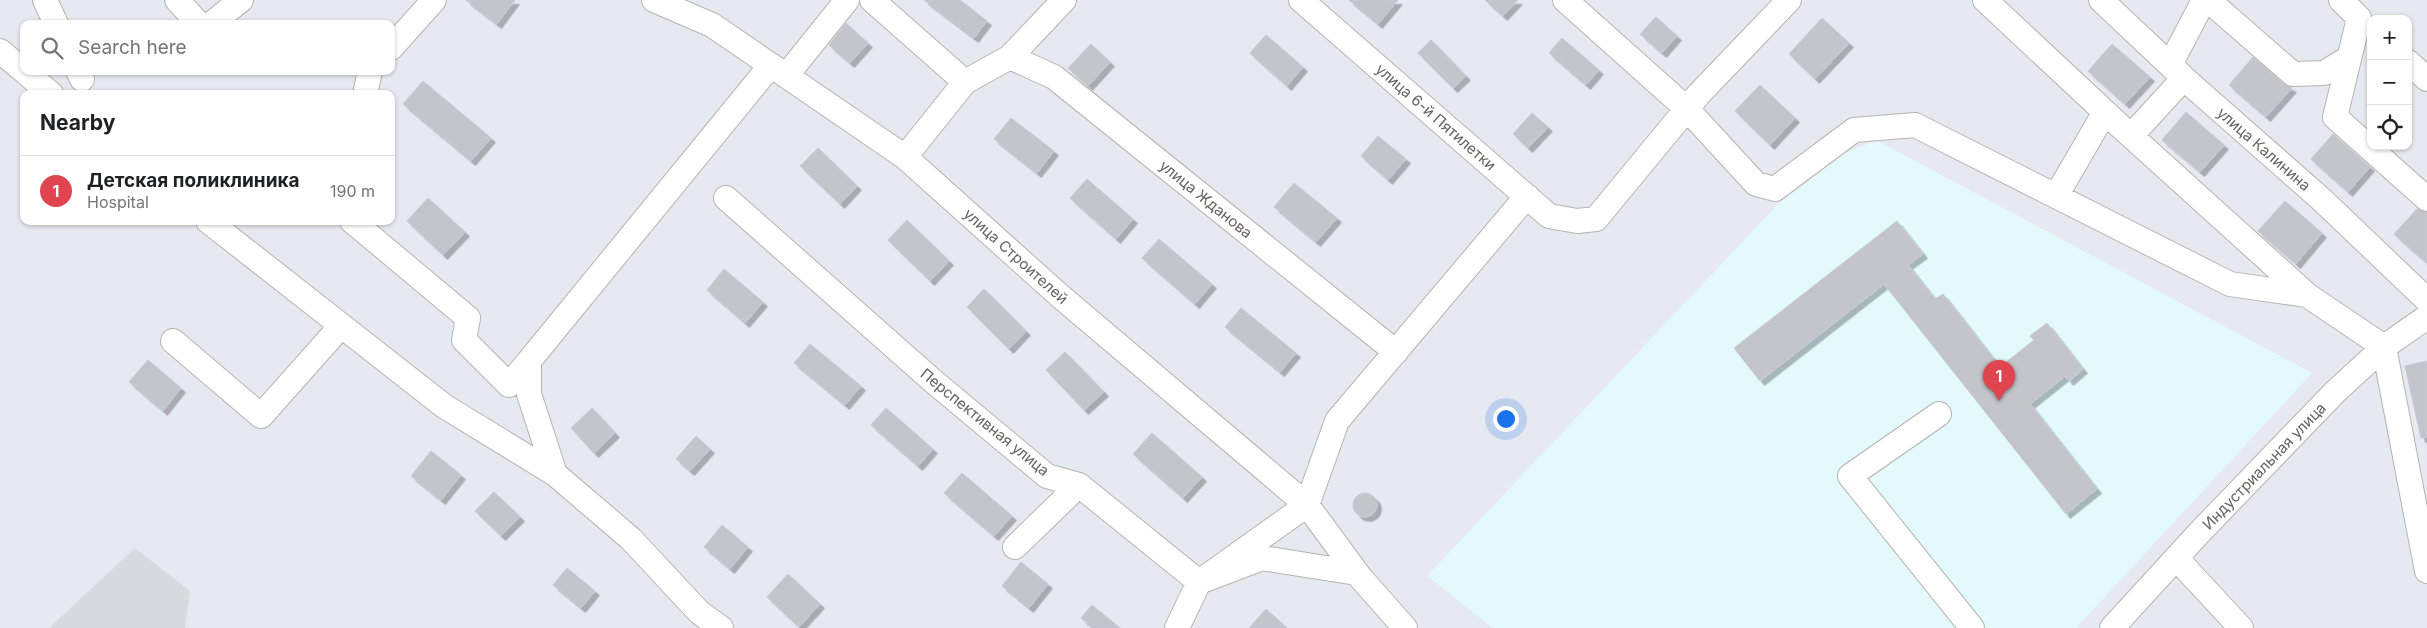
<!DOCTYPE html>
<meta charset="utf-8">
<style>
:root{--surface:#fff;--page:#f6f6f6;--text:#202124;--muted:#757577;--line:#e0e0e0;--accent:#2a727b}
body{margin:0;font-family:Inter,sans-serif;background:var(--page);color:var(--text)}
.controls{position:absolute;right:15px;top:15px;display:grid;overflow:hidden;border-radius:10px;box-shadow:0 1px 4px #0004}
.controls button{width:45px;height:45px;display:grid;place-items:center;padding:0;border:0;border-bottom:1px solid var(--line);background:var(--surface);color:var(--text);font:25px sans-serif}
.you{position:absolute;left:1505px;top:418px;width:18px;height:18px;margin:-12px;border:4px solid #fff;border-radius:50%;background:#1a73e8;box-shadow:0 0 0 8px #1a73e833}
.badge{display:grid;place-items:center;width:32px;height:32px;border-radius:50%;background:var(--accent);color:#fff;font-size:16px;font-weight:700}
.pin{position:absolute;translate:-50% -41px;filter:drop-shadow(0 1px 2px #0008)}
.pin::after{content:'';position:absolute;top:26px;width:18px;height:15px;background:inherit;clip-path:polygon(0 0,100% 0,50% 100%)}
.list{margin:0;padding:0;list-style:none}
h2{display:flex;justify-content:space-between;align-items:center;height:65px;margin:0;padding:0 20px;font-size:21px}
h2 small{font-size:16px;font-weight:400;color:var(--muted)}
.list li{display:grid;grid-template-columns:32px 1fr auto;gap:15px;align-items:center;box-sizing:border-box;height:70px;padding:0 20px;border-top:1px solid var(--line)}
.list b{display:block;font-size:19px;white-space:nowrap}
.list p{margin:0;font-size:16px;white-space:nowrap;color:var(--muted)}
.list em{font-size:16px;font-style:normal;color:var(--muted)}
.icon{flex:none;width:28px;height:28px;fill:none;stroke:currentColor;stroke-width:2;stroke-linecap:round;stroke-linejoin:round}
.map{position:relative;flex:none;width:2427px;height:628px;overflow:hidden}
.search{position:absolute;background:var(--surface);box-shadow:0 1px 4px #0004;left:20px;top:20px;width:375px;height:55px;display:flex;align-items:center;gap:12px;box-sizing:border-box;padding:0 18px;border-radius:10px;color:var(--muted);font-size:19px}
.panel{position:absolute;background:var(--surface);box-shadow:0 1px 4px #0004;left:20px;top:90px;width:375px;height:135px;border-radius:10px}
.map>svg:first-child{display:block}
.industrial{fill:#d9dadf}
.medical{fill:#e4f9fb}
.building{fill:#c3c5cb;stroke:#c5cad5;filter:url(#shadow)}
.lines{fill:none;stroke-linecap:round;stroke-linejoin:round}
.minor-casing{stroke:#b6b4af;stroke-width:26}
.minor{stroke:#fff;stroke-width:24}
.labels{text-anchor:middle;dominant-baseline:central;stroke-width:4;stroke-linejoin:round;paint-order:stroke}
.street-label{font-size:15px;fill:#66635e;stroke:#fff}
</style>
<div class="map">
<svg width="2427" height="628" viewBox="0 0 2427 628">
<defs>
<filter id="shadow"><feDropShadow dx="4.5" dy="4.5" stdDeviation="0" flood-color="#0004"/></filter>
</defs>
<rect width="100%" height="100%" fill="#e7e9f0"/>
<path class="industrial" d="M 135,548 L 190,591 L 185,628 L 49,628 Z"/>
<path class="medical" d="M 1876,140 L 2312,373 L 2076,628 L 1493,628 L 1427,576 L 1814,166 Z"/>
<path class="building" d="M 466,0 L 515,0 L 497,24 Z
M 924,0 L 960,0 L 987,21 L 974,38 Z
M 1349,0 L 1398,0 L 1378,24 Z
M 1485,0 L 1518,0 L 1503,16 Z
M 1656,17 L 1677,36 L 1662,53 L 1640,34 Z
M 1822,18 L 1849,43 L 1815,79 L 1789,54 Z
M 846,23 L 868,43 L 850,63 L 829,45 Z
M 1266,35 L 1303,67 L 1287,86 L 1250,53 Z
M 1562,38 L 1599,70 L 1586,85 L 1549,53 Z
M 1431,40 L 1466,76 L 1453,88 L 1418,53 Z
M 1091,44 L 1110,62 L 1088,86 L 1068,68 Z
M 2112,44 L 2150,77 L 2125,104 L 2088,71 Z
M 2253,57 L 2284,84 L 2292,88 L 2266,117 L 2229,85 Z
M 423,81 L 491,138 L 471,161 L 403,104 Z
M 1760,85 L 1795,118 L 1770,145 L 1735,111 Z
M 2186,112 L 2224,145 L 2200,172 L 2162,140 Z
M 1532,113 L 1548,127 L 1528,148 L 1513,134 Z
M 1011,118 L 1054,151 L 1037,173 L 994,139 Z
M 2333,134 L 2370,167 L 2348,192 L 2311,159 Z
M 1378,136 L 1406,159 L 1388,180 L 1361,156 Z
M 818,148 L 857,186 L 840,204 L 800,166 Z
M 1087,179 L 1133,219 L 1116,239 L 1070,198 Z
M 1294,183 L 1337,218 L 1316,242 L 1274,207 Z
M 428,198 L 465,232 L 443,255 L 407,221 Z
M 2285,201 L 2322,233 L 2296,264 L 2258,231 Z
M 2417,209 L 2427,212 L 2427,263 L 2394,234 Z
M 907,220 L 949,261 L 930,281 L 888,240 Z
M 1897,221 L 1923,254 L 1908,265 L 1935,299 L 1943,294 L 2000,367 L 2034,340 L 2030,336 L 2047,323 L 2083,369 L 2069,381 L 2065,376 L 2030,404 L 2097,489 L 2066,514 L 1884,284 L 1760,381 L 1734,348 Z
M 1159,239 L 1212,284 L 1195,304 L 1142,258 Z
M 724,269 L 763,302 L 745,323 L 707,290 Z
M 984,289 L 1026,331 L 1009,349 L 967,307 Z
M 1241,308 L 1296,353 L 1280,372 L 1225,327 Z
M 810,344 L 861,386 L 845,405 L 794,363 Z
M 1065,352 L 1104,392 L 1084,410 L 1046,370 Z
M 148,360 L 181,388 L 163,411 L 129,382 Z
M 2427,361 L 2427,437 L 2421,438 L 2405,366 Z
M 592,408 L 615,433 L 594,453 L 571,428 Z
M 886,408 L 933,449 L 918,466 L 871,425 Z
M 1152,433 L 1202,477 L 1183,498 L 1133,454 Z
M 696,436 L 710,449 L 690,471 L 676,459 Z
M 431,451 L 461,475 L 441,500 L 411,476 Z
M 962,473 L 1012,516 L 994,536 L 944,493 Z
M 494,492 L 520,517 L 501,536 L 475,511 Z
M1353 505a12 12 0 1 1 24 0a12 12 0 1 1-24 0Z
M 722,525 L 748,547 L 730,569 L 704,547 Z
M 1021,562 L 1048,584 L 1029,608 L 1002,586 Z
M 567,568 L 595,591 L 581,608 L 553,585 Z
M 788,574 L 820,604 L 799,627 L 767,597 Z
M 1092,605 L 1120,628 L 1093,628 L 1081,618 Z
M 1266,609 L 1287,628 L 1249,628 Z"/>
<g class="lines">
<defs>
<path id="minor" d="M 45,0 L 56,24
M 177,0 L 199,24
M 654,0 L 712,25 L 905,157 L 1060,296 L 1307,505 L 1360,577 L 1405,628
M 872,0 L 965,82
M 1301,0 L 1549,216 L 1577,221 L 1596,219 L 1699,94 L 1789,0
M 1565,0 L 1687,109 L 1756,184 L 1775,189 L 1854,130 L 1915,125 L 2230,284 L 2307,295 L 2384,347 L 2427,571
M 1985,0 L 2120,126 L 2307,295
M 2101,0 L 2187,81 L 2321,199 L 2427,300
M 2208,0 L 2293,74 L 2324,73 L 2349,58
M 2341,0 L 2359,18 L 2335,117 L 2427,199
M 211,24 L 241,0
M 391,48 L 434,0
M 0,51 L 24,71
M 1010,57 L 1054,77 L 1396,352
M 2408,62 L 2427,79
M 2170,65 L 2204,0
M 24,71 L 51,94
M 78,71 L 82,79
M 786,76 L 847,0
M 365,94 L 370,71
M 2131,136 L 2184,78
M 905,157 L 965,82 L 1010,57 L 1064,0
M 2056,196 L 2105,112
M 726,198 L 933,381 L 1047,476 L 1079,485 L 1199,582 L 1307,505
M 208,221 L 444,406 L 555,474 L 631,539 L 699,612 L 721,628
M 352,221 L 468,318 L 464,340 L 509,385 L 529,361
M 173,341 L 261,416 L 341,326
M 1939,414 L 1850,476 L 1972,628
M 555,474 L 529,394 L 529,361 L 771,65
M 1307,505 L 1337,421 L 1527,196
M 1015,547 L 1079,485
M 2176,558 L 2241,628
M 1177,628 L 1199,582 L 1262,558 L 1357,573
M 2112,628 L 2199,533 L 2335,392 L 2384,347 L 2427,317"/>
</defs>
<use href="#minor" class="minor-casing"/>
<use href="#minor" class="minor"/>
</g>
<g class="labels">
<g class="street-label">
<text transform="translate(1436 117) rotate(41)">улица 6-й Пятилетки</text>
<text transform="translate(2264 149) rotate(41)">улица Калинина</text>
<text transform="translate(1206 199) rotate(39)">улица Жданова</text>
<text transform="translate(1016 256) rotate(42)">улица Строителей</text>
<text transform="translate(985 422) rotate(39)">Перспективная улица</text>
<text transform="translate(2264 466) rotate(-46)">Индустриальная улица</text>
</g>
</g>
</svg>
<div class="controls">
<button>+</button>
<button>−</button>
<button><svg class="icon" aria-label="locate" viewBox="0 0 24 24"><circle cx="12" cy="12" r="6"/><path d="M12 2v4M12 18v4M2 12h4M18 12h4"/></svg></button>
</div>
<div class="you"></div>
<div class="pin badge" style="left:1999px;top:401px;background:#e0444e">1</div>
<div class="search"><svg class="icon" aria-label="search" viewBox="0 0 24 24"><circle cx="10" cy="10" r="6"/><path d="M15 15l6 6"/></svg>Search here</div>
<section class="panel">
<h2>Nearby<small></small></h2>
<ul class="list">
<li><span class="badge" style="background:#e0444e">1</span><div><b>Детская поликлиника</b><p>Hospital</p></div><em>190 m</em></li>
</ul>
</section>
</div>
